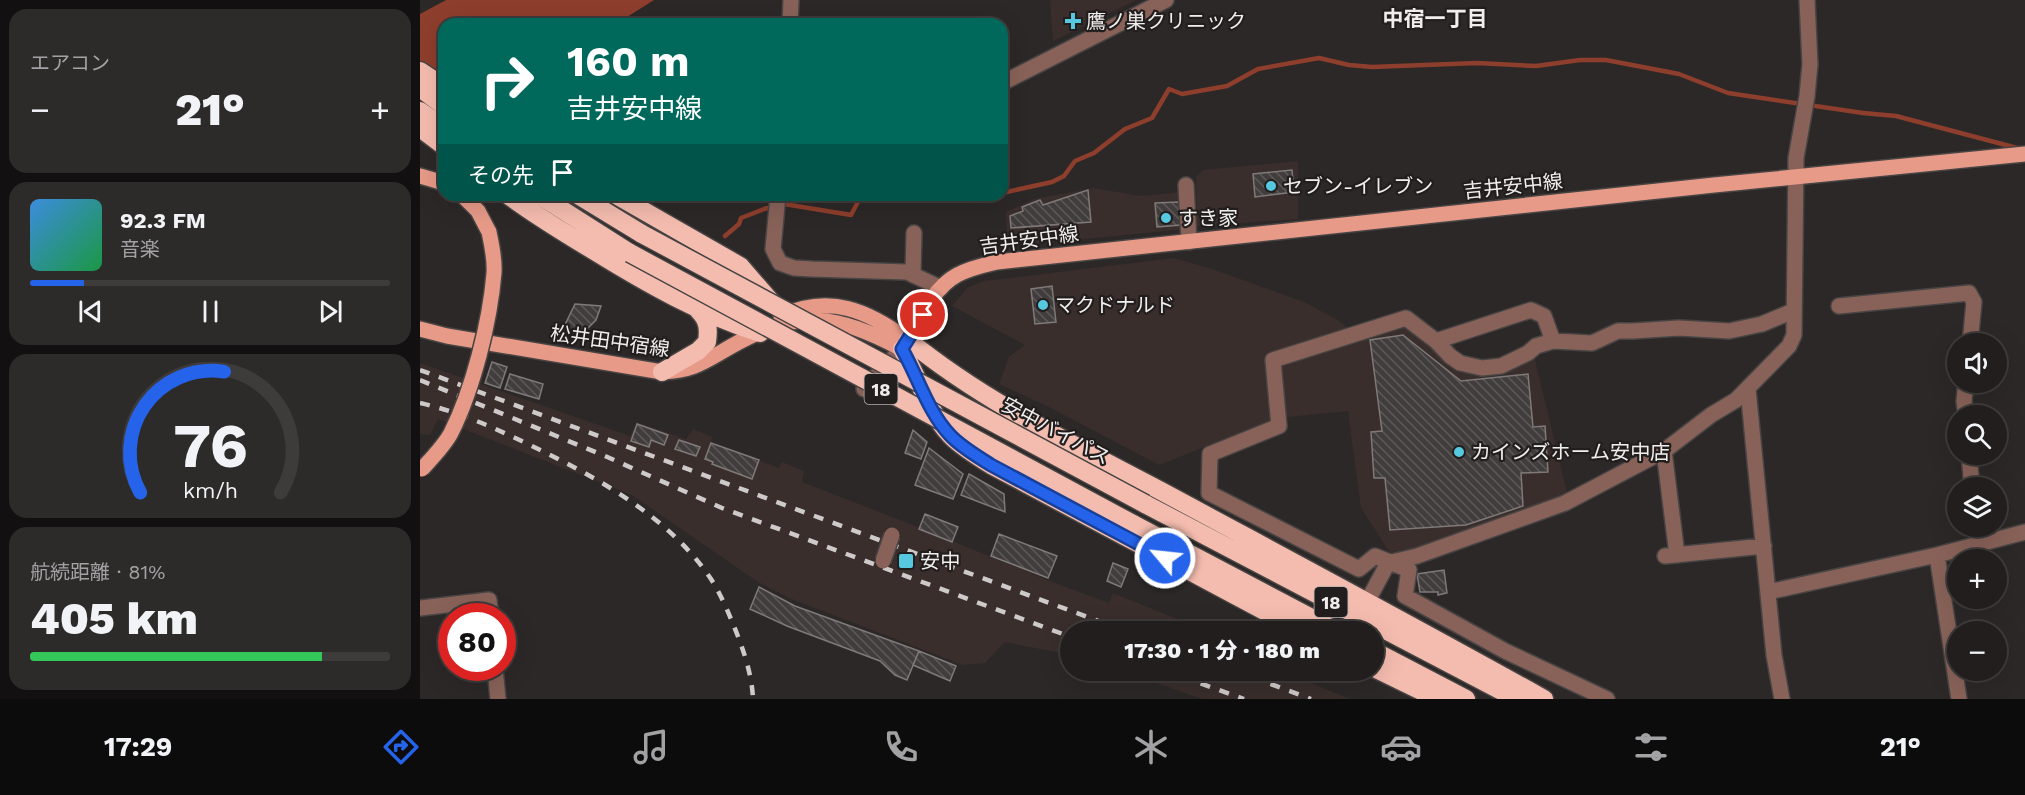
<!DOCTYPE html>
<html lang="ja">
<meta charset="utf-8">
<style>
body{margin:0;font-family:"Work Sans","Noto Sans JP",sans-serif;background:#2d2b2a;color:#f1f3f6;height:100vh;display:flex;flex-direction:column;font-size:22px;white-space:nowrap}
*{box-sizing:border-box;margin:0}
p{font-size:20px;color:#a2a2a4}
.icon{flex:none;width:33px;height:33px;fill:none;stroke:currentColor;stroke-width:2;stroke-linecap:round;stroke-linejoin:round}
.map{position:relative;flex:1;overflow:hidden}
.details{display:flex;flex-direction:column;gap:9px;padding:9px;background:#121010;width:420px}
.details>*{flex:none}
.guide{position:absolute;left:18px;top:18px;width:570px;height:183px;border-radius:18px;box-shadow:0 6px 24px #0002,0 0 0 2px #3e3c3b;background:#00695c;color:#fff;overflow:hidden}
.buttons{position:absolute;left:1527px;top:333px;display:grid;gap:12px}
.buttons a{display:grid;place-items:center;width:60px;height:60px;border-radius:50%;background:#211e1d;box-shadow:0 6px 24px #0002,0 0 0 2px #3e3c3b;font-size:30px}
.speed{position:absolute;left:18px;top:603px;display:flex;gap:12px;font-size:30px;font-weight:700;text-align:center}
.speed>*{display:grid;place-content:center;width:78px;height:78px;border-radius:50%;background:#211e1d;box-shadow:0 6px 24px #0002,0 0 0 2px #3e3c3b;line-height:1}
.speed .limit{border:9px solid #d22;background:#fff;color:#111}
.pin{position:absolute;display:grid;place-items:center;width:51px;height:51px;color:#fff;margin:-26px;border:3px solid #fff;border-radius:50%;box-shadow:0 2px 6px #0007}
.me{position:absolute;width:66px;margin:-33px;rotate:298deg;stroke-linejoin:round;filter:drop-shadow(0 0 4px #0008)}
.turn{display:flex;align-items:center;gap:21px;height:126px;padding:0 30px;font-size:27px}
.turn .icon{width:78px;height:78px;stroke-width:2.5}
.turn b{display:block;font-size:42px;line-height:51px}
.then{display:flex;align-items:center;height:57px;padding:0 30px;background:#0003;gap:12px;font-size:22px}
.big{font-size:45px;font-weight:800;line-height:1.1}
.details .tile{flex:1;display:flex;flex-direction:column;justify-content:center;gap:9px;min-width:0;padding:0 21px;border-radius:18px;background:#2d2b2a}
.details .dial{align-items:center;gap:0}
.dial svg{height:156px;overflow:visible;fill:none;stroke:#3e3c3b;stroke-width:7;stroke-linecap:round;text-anchor:middle}
.dial text{fill:#f1f3f6;stroke:none}
.song{display:flex;align-items:center;gap:18px}
.cover{width:72px;height:72px;border-radius:9px;background:linear-gradient(135deg,hsl(210 70% 55%),hsl(140 70% 35%))}
.played{height:6px;border-radius:3px;background:linear-gradient(90deg,#2563eb 15%,#3e3c3b 15%)}
.keys{display:flex;justify-content:space-around;direction:ltr}
.heat{display:flex;justify-content:space-between;align-items:center;font-size:33px;direction:ltr}
.charge{height:9px;border-radius:4px;background:linear-gradient(90deg,#34c759 81%,#3e3c3b 0)}
.trip{position:absolute;left:640px;top:621px;width:324px;height:60px;border-radius:30px;background:#211e1d;box-shadow:0 6px 24px #0002,0 0 0 2px #3e3c3b;font-weight:800;line-height:60px;text-align:center}
.tab-bar{display:flex;height:96px;justify-content:space-around;align-items:center;background:#0d0c0c;color:#a2a2a4}
.tab-bar .icon{width:42px;height:42px}
.tab-bar .selected{color:#2563eb}
.tab-bar b{font-size:27px;color:#f1f3f6}
main{display:flex;flex:1;min-height:0}
.map>svg:first-child{display:block}
.built{fill:#392e2b}
.water{fill:#8e3e2c}
.lines{fill:none;stroke-linecap:round;stroke-linejoin:round}
.stream{stroke:#8e3e2c;stroke-width:4.5}
.building{fill:url(#building-back-hatch);stroke:#7f7a79;stroke-width:1.5}
.minor-casing{stroke:#474443;stroke-width:18}
.major-casing{stroke:#474443;stroke-width:18}
.highway-casing{stroke:#474443;stroke-width:21}
.minor{stroke:#886259;stroke-width:15}
.major{stroke:#e79a88;stroke-width:15}
.highway{stroke:#f4bcaf;stroke-width:18}
.rail{stroke:#cecaca;stroke-width:4.5;stroke-dasharray:10 10;stroke-linecap:butt}
.minor-bridge-casing{stroke:#474443;stroke-width:18;stroke-linecap:butt}
.major-bridge-casing{stroke:#474443;stroke-width:18;stroke-linecap:butt}
.highway-bridge-casing{stroke:#474443;stroke-width:21;stroke-linecap:butt}
.minor-bridge{stroke:#886259;stroke-width:15}
.major-bridge{stroke:#e79a88;stroke-width:15}
.highway-bridge{stroke:#f4bcaf;stroke-width:18}
.route-casing{stroke:#184099;stroke-width:15}
.route{stroke:#2563eb;stroke-width:10}
.poi-dot{fill:#56c9e1;stroke:#221e1d;stroke-width:2}
.labels{text-anchor:middle;dominant-baseline:central;stroke-width:4.5;stroke-linejoin:round;paint-order:stroke}
.shield{fill:#221e1d;stroke:#b2afaf;stroke-width:1.5}
.shield-label{font-size:18px;font-weight:bold;fill:#f0eded}
.poi-label{font-size:20px;fill:#f0eded;stroke:#221e1d;text-anchor:start}
.street-label{font-size:20px;fill:#f0eded;stroke:#221e1d}
.neighbourhood-label{font-size:21px;font-weight:bold;fill:#f0eded;stroke:#221e1d}
</style>
<main>
<section class="details">
<div class="tile"><p>エアコン</p>
<div class="heat"><a>−</a><b class="big">21°</b><a>+</a></div>
</div>
<div class="tile">
<div class="song"><i class="cover"></i><div><b>92.3 FM</b><p>音楽</p></div></div>
<div class="played"></div>
<div class="keys"><svg class="icon" aria-label="previous" viewBox="0 0 24 24"><path d="M18 5L8 12l10 7zM5 5v14"/></svg><svg class="icon" aria-label="pause" viewBox="0 0 24 24"><path d="M8 5v14M16 5v14"/></svg><svg class="icon" aria-label="next" viewBox="0 0 24 24"><path d="M6 5l10 7-10 7zM19 5v14"/></svg></div>
</div>
<div class="tile dial"><svg viewBox="0 0 100 80">
<path d="M14 69A42 42 0 1 1 86 69"/>
<path d="M14 69A42 42 0 0 1 57 7" stroke="#2563eb"/>
<text x="50" y="56" font-size="32" font-weight="700">76</text>
<text x="50" y="72" font-size="11">km/h</text>
</svg></div>
<div class="tile"><p>航続距離 · 81%</p><b class="big">405 km</b><div class="charge"></div></div>
</section>
<div class="map">
<svg width="1605" height="699" viewBox="0 0 1605 699">
<defs>
<pattern id="building-back-hatch" width="6" height="6" patternUnits="userSpaceOnUse" patternTransform="scale(1.5)"><rect width="6" height="6" fill="#413d3c"/><path d="M-1 5l2 2M0 0l6 6M5-1l2 2" fill="none" stroke="#5d5958"/></pattern>
</defs>
<rect width="100%" height="100%" fill="#2c2827"/>
<!-- built -->
<path class="built" d="M630,0H716L633,41Z
M878,161V219L777,226L776,177L783,170Z
M673,188L721,196L761,192L765,229L587,247L586,212L614,199Z
M754,258L795,270L884,302L916,319L928,328L937,342L977,326H984L1036,368L1114,356L1147,493L991,551L970,553L941,508L928,411L858,418L739,465L629,407L579,384L589,357L605,345L532,306L547,288L564,281Z
M0,363L210,436L217,422L266,439L273,429L292,437L291,443L359,468L362,462L384,471L382,482L498,527L630,581L689,603L693,593L787,631L651,632V655L585,642L565,663L543,665L369,598L338,582L212,495L18,419L10,435L0,434Z
M702,671H860L931,699H782Z"/>
<!-- water -->
<path class="water" d="M26,0H234L196,24H24V100L0,108V14Z"/>
<g class="lines">
<!-- stream -->
<path class="stream" d="M582,193L632,182L644,176L655,161L674,153L705,129L732,118L749,89L762,94L807,86L838,69L899,58L929,65L952,67L1057,63L1116,66L1160,60H1186L1259,74L1308,93L1443,113L1476,116L1601,149
M534,195L548,201L575,195
M305,236L319,224L321,218L344,209L364,204L431,215L440,198L465,200L484,195"/>
</g>
<!-- building -->
<path class="building" d="M872,170L874,192L835,197L833,174Z
M668,190L671,222L591,228L590,216L603,211L602,207L620,200L623,205Z
M759,202L761,225L737,227L735,203Z
M632,286L636,322L615,324L611,289Z
M155,304L181,306L176,320L165,331L161,338L141,333Z
M983,335L1041,381L1108,374L1113,427L1125,426L1128,472L1101,473L1103,506L1046,525L970,530L965,478H954L951,432L962,431L950,340Z
M72,362L87,367L80,388L65,383Z
M90,374L123,384L119,399L85,389Z
M217,424L248,435L244,445L231,440L229,447L211,441Z
M493,430L507,442L501,459L485,453Z
M259,440L280,447L276,456L255,449Z
M291,443L339,460L332,479L292,464L293,462L285,459Z
M509,448L543,474L533,499L495,485Z
M549,474L584,494L585,512L541,495Z
M505,514L538,527L532,542L499,529Z
M579,534L637,556L628,578L571,556Z
M693,563L708,569L701,587L687,581Z
M1024,570L1027,593L1018,595V592H1000L997,574Z
M339,587L375,606L499,651L487,680L475,675L460,661L367,626L330,609Z
M499,651L536,666L530,681L493,665Z"/>
<g class="lines">
<!-- minor casing -->
<g class="minor-casing">
<path id="minor" d="M370,24L371,0
M582,83L746,0
M766,185L769,242
M358,195L353,249L360,263L374,268L392,269L487,272L521,288
M493,275L494,233
M1419,306L1549,293L1554,302L1550,344
M1016,341L1111,310L1124,316L1133,341
M444,389L482,349
M1328,389L1354,655L1362,699
M1546,416L1544,401L1546,382
M1244,451L1257,555
M1549,454L1552,488
M1556,526L1558,545
M1517,555L1539,699
M1245,556L1344,546
M1348,592L1517,555L1605,532
M947,602L968,563L997,556L1145,503L1244,451L1291,415L1316,400L1369,346L1374,335L1376,158L1387,96L1390,64L1387,0
M0,608L69,600L71,616
M75,668L78,699
M1187,699L1085,651L985,596L989,570L955,556L939,569L789,493L790,454L859,426L853,360L986,318L1016,341L1030,356L1040,363L1062,368L1081,366L1108,353L1116,346L1133,341L1172,343L1198,331H1213L1259,328L1309,331L1342,324L1373,311"/>
</g>
<!-- major casing -->
<g class="major-casing">
<path id="major" d="M0,176L24,183
M42,195L58,211L69,232
M361,316C410,294 447,310 488,340
M0,329L27,336L242,372C273,371 284,362 310,347C379,308 415,314 482,349C497,325 511,289 537,275C550,268 564,265 577,262L1294,185L1605,154"/>
</g>
<!-- highway casing -->
<g class="highway-casing">
<path id="highway" d="M0,71L24,87
M0,88L24,106
M0,111L24,128
M0,128L24,146
M88,195C116,216 146,234 176,252C228,284 281,314 340,333
M119,195L210,253
M158,195L222,234
M196,195L320,266L353,304
M488,340C564,402 654,445 741,491C869,560 997,628 1124,699
M482,349C498,377 508,411 530,435C541,447 557,456 571,465L884,632
M242,372L278,351L287,342C289,328 288,320 278,310
M725,504L1097,699
M713,524L918,632
M954,651L1046,699
M954,668L1018,699"/>
</g>
<!-- minor -->
<use href="#minor" class="minor"/>
<!-- major -->
<use href="#major" class="major"/>
<!-- highway -->
<use href="#highway" class="highway"/>
<!-- rail -->
<path class="rail" d="M0,370L708,632
M0,380L185,456L302,508L651,637
M0,403C40,412 77,429 114,447C180,479 250,518 291,579C300,593 307,609 313,624C323,648 332,674 333,699
M743,670L824,699
M813,670L891,699"/>
<!-- minor-bridge casing -->
<g class="minor-bridge-casing">
<path id="minor-bridge" d="M463,561L472,535"/>
</g>
<!-- major-bridge casing -->
<g class="major-bridge-casing">
<path id="major-bridge" d="M2,469C12,458 24,446 31,433C53,389 70,322 74,273C75,259 72,246 69,232"/>
</g>
<!-- highway-bridge casing -->
<g class="highway-bridge-casing">
<path id="highway-bridge" d="M222,234L725,504
M210,253L713,524"/>
</g>
<!-- minor-bridge -->
<use href="#minor-bridge" class="minor-bridge"/>
<!-- major-bridge -->
<use href="#major-bridge" class="major-bridge"/>
<!-- highway-bridge -->
<use href="#highway-bridge" class="highway-bridge"/>
</g>
<g class="lines">
<!-- route casing -->
<g class="route-casing">
<path id="route" d="M503,315L482,349C498,377 508,412 530,435C541,447 557,456 571,465L745,558"/>
</g>
<!-- route -->
<use href="#route" class="route"/>
</g>
<!-- markers -->
<g class="poi-dot">
<path d="M650 12h6v6h6v6h-6v6h-6v-6h-6v-6h6z"/>
<circle cx="851" cy="186" r="6"/>
<circle cx="746" cy="218" r="6"/>
<circle cx="623" cy="305" r="6"/>
<circle cx="1039" cy="452" r="6"/>
<rect x="478" y="553" width="16" height="16" rx="3"/>
</g>
<g class="labels">
<!-- shield labels -->
<g class="shield">
<rect x="444.5" y="374" width="33" height="30" rx="4.5"/>
<rect x="894.5" y="587" width="33" height="30" rx="4.5"/>
</g>
<g class="shield-label">
<text x="461" y="389">18</text>
<text x="911" y="602">18</text>
</g>
<!-- poi labels -->
<g class="poi-label">
<text x="666" y="21">鷹ノ巣クリニック</text>
<text x="863" y="186">セブン-イレブン</text>
<text x="758" y="218">すき家</text>
<text x="635" y="305">マクドナルド</text>
<text x="1051" y="452">カインズホーム安中店</text>
<text x="500" y="561">安中</text>
</g>
<!-- street labels -->
<g class="street-label">
<text transform="translate(1093 186) rotate(-6)">吉井安中線</text>
<text transform="translate(609 240) rotate(-8)">吉井安中線</text>
<text transform="translate(190 341) rotate(8)">松井田中宿線</text>
<text transform="translate(636 431) rotate(28)">安中バイパス</text>
</g>
<!-- neighbourhood labels -->
<g class="neighbourhood-label">
<text x="1015" y="18">中宿一丁目</text>
</g>
</g>
</svg>
<div class="buttons">
<a><svg class="icon" aria-label="sound" viewBox="0 0 24 24"><path d="M4 9h4l5-4v14l-5-4H4zM17 9q2 3 0 6"/></svg></a>
<a><svg class="icon" aria-label="search" viewBox="0 0 24 24"><circle cx="10" cy="10" r="6"/><path d="M15 15l6 6"/></svg></a>
<a><svg class="icon" aria-label="layers" viewBox="0 0 24 24"><path d="M12 4l9 5-9 5-9-5zM3 14l9 5 9-5"/></svg></a>
<a>+</a>
<a>−</a>
</div>
<div class="speed"><div class="limit">80</div></div>
<div class="pin" style="left:503px;top:315px;background:#d93025"><svg class="icon" aria-label="arrive" viewBox="0 0 24 24"><path d="M6 21V4h12l-3 4 3 4H6"/></svg></div>
<svg class="me" style="left:745px;top:558px" viewBox="-20 -20 40 40"><circle r="17" fill="#2563eb" stroke="#fff" stroke-width="3"/><path d="M0-11L8 9 0 5-8 9z" fill="#fff"/></svg>
<div class="trip">17:30 · 1 分 · 180 m</div>
<div class="guide">
<div class="turn"><svg class="icon" aria-label="right" viewBox="0 0 24 24"><path d="M7 20v-9h11M14 6l5 5-5 5"/></svg><div><b>160 m</b>吉井安中線</div></div>
<div class="then">その先<svg class="icon" aria-label="arrive" viewBox="0 0 24 24"><path d="M6 21V4h12l-3 4 3 4H6"/></svg></div>
</div>
</div>
</main>
<nav class="tab-bar">
<b>17:29</b>
<svg class="icon selected" aria-label="directions" viewBox="0 0 24 24"><path d="M12 3l9 9-9 9-9-9zM9 14v-3h6M13 9l2 2-2 2"/></svg>
<svg class="icon" aria-label="music" viewBox="0 0 24 24"><path d="M9 18V5l10-2v13"/><circle cx="6" cy="18" r="3"/><circle cx="16" cy="16" r="3"/></svg>
<svg class="icon" aria-label="phone" viewBox="0 0 24 24"><path d="M5 4h4l2 5-3 2q2 4 5 5l2-3 5 2v4C11 20 4 13 5 4z"/></svg>
<svg class="icon" aria-label="climate" viewBox="0 0 24 24"><path d="M12 3v18M4 7l16 10M4 17L20 7"/></svg>
<svg class="icon" aria-label="car" viewBox="0 0 24 24"><path d="M5 17H2v-5l4-1 3-4h7l3 4 3 1v5h-3M9 17h6M6 11h13"/><circle cx="7" cy="17" r="2"/><circle cx="17" cy="17" r="2"/></svg>
<svg class="icon" aria-label="filters" viewBox="0 0 24 24"><path d="M4 7h16M4 17h16"/><circle cx="9" cy="7" r="2"/><circle cx="15" cy="17" r="2"/></svg>
<b>21°</b>
</nav>
